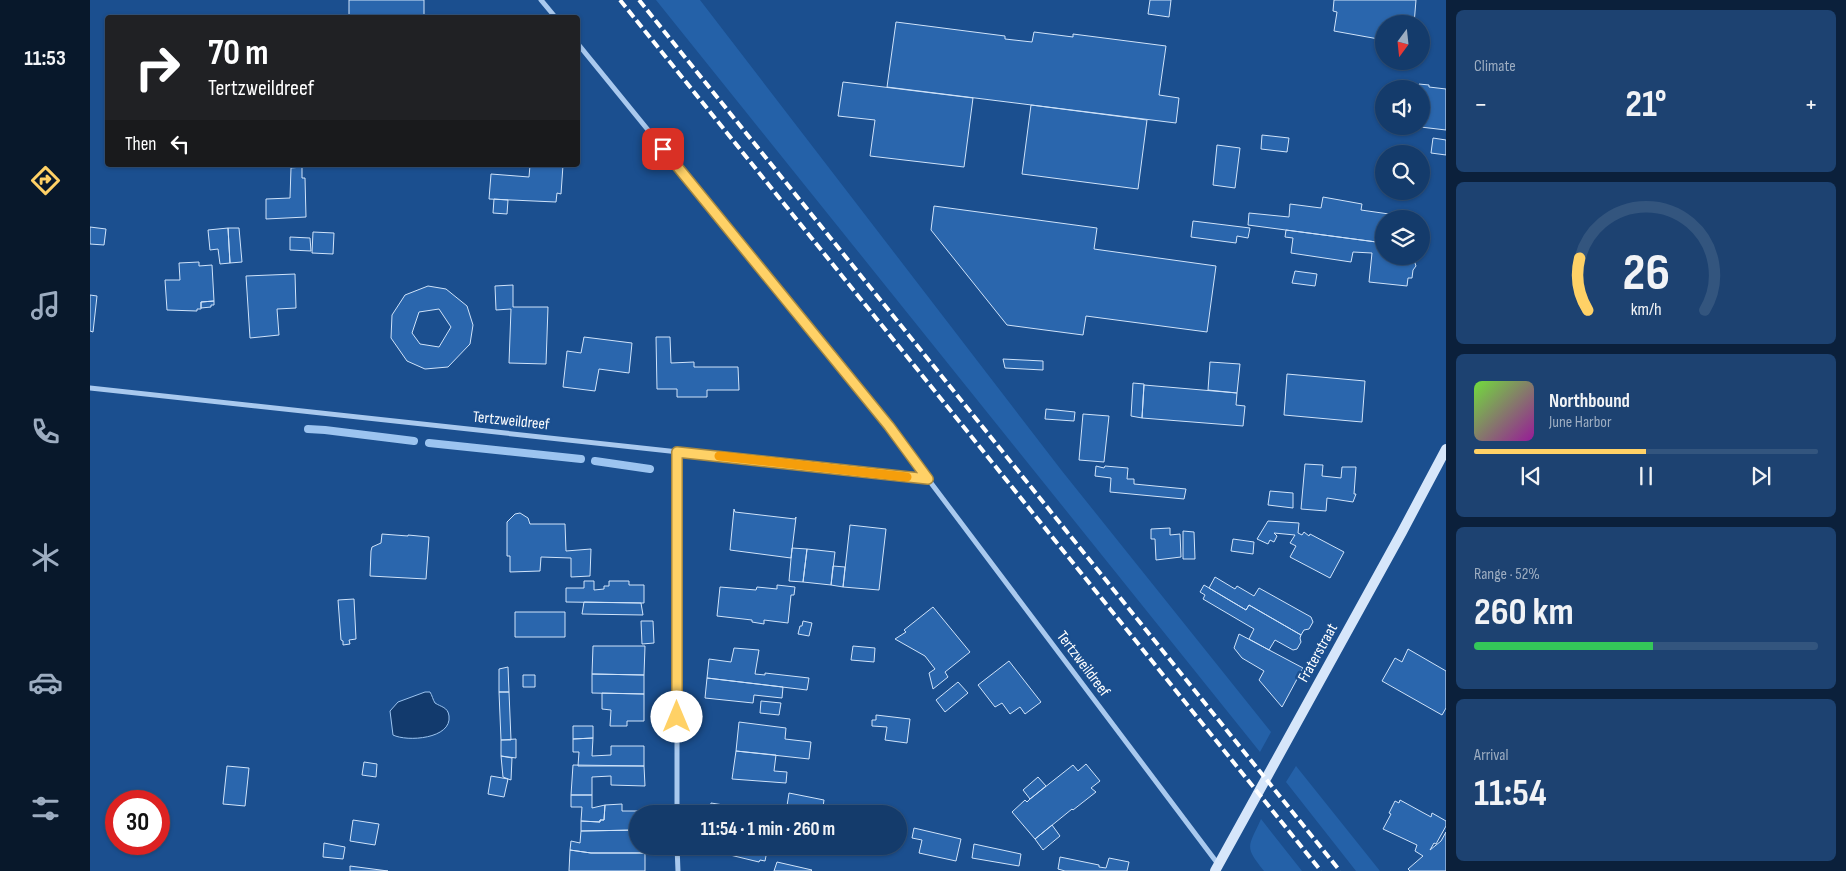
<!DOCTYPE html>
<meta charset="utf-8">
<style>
body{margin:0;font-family:"Sofia Sans Condensed",sans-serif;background:#1d4271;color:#f1f3f6;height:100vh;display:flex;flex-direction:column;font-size:19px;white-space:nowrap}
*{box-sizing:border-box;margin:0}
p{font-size:16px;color:#9dadc1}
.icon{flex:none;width:28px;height:28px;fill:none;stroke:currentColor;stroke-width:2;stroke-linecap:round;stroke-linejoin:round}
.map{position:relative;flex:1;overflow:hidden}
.panel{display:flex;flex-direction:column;gap:10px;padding:10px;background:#0b203b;width:400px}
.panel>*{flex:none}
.top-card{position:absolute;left:15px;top:15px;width:475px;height:152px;border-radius:5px;box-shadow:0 1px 4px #0004,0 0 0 1px #33557e;background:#202124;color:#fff;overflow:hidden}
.needle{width:32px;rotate:195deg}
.fabs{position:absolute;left:1285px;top:15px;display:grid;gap:10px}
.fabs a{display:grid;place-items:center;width:55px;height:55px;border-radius:50%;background:#143b6b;box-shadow:0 1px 4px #0004,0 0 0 1px #33557e;font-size:25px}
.speed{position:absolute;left:15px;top:790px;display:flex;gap:10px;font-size:25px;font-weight:700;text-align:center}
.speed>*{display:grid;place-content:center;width:65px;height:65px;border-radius:50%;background:#143b6b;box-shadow:0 1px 4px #0004,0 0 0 1px #33557e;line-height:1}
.speed .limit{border:8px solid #d22;background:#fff;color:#111}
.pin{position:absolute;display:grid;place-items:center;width:42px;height:42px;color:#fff;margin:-21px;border-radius:10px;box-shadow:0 2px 8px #0006}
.me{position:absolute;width:55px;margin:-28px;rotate:0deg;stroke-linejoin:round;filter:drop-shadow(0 0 4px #0008)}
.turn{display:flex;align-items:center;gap:18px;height:105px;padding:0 20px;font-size:22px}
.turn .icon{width:65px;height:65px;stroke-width:2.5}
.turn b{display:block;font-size:35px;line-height:42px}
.then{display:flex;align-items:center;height:48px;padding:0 20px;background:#0003;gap:10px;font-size:19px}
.big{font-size:38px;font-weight:700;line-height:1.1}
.panel .card{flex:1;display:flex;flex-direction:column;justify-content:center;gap:8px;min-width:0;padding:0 18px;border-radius:8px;background:#1d4271}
.panel .dial{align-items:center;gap:0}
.dial svg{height:130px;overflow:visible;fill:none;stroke:#33557e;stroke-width:7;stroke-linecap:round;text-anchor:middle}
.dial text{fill:#f1f3f6;stroke:none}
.song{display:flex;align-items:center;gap:15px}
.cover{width:60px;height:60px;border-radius:8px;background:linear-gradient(135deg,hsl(100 70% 55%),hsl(300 70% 35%))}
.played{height:5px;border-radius:2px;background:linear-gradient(90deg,#ffd166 50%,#33557e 50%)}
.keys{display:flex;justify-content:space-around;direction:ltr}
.heat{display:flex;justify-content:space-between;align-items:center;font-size:28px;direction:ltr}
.charge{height:8px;border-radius:4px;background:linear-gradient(90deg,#34c759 52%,#33557e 0)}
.trip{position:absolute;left:539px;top:805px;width:278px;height:50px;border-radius:25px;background:#143b6b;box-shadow:0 1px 4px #0004,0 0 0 1px #33557e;font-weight:700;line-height:50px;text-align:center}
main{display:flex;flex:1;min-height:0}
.dock{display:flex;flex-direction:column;width:90px;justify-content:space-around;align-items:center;background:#08182b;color:#9dadc1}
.dock .icon{width:35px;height:35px}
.dock .on{color:#ffd166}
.dock b{font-size:22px;color:#f1f3f6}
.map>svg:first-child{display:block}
.green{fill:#2461a8}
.water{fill:#123a6d;stroke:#9cc4f0}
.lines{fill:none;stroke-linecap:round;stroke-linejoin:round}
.stream{stroke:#9cc4f0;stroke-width:8}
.building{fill:#2a66ad;stroke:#cfe3fa;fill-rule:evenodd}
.street{stroke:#a9c9ee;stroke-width:5}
.secondary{stroke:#d6e6fa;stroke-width:10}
.rail{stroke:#fff;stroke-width:4;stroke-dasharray:9 4;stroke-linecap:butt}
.route-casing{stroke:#a68842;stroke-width:12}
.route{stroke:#ffd166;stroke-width:9}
.slow{stroke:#f59e0b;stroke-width:9}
.labels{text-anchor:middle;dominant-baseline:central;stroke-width:5;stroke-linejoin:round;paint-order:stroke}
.street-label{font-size:16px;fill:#fff;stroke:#1b4f8f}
</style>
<main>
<nav class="dock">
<b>11:53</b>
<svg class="icon on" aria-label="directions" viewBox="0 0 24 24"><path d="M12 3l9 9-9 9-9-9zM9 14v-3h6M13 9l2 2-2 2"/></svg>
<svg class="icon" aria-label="music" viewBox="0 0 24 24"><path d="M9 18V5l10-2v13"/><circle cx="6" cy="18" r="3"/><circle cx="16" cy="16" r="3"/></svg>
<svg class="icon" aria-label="phone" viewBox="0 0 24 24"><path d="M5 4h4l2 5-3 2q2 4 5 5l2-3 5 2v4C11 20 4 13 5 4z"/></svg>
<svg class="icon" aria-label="climate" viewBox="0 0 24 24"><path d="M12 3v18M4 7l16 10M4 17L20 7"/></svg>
<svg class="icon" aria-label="car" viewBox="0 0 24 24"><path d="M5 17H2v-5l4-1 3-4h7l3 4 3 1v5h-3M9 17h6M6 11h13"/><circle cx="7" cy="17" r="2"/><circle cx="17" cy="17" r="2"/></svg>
<svg class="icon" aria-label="filters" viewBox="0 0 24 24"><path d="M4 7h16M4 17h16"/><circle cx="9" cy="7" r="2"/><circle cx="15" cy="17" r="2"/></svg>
</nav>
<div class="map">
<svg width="1356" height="871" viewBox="0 0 1356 871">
<rect width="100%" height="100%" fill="#1b4f8f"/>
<!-- green -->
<path class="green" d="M566,0H610L972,471L1181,732L1170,752Z
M1206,766L1290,871H1266L1196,782Z
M1171,819L1212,871H1174C1154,846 1158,848 1171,819Z"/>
<!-- water -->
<path class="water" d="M335,692H340C342,695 343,700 345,703C351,707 358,707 359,716C362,739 317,742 303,735L300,711L308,702Z"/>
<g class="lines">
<!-- stream -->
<path class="stream" d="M218,429L235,430L324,441
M339,443L491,459
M505,461L560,469"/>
</g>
<!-- building -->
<path class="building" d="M259,0H334V18H259Z
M1060,0H1081L1079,17L1058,14Z
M1244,0H1326L1324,24H1294V40L1244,31L1247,12L1243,11Z
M806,22L915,36V39L942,42L944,32L983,37V34L1076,46L1069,95L1089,98L1086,123L797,87Z
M753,82L883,98L874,167L780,156L785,120L748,116Z
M1329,84L1339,85V87L1356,89V130L1322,126H1331V89H1328Z
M941,105L1057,120L1048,189L932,174Z
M1172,135L1199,138L1197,152L1171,149Z
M1343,138L1356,140V155L1341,153Z
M1127,145L1150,148L1145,188L1123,185Z
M440,165H473L471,194L467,193L466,202L399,199L401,174L439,177Z
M212,167V178H215L216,217L176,219V199L200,198L201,168Z
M1233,197L1272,204L1271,210L1306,215L1307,212L1325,216V219H1294V243L1158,225L1159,213L1199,217L1200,204L1231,208Z
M404,199L418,200L417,214L403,213Z
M844,206L1007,228L1004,249L1126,266L1117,332L996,316L993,335L917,325L841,230Z
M1103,221L1160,228L1158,238L1147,236L1146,243L1101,237Z
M0,227L16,229L14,245L0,244Z
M138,228L140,263L130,264L128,249L120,250L118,230Z
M138,228H149L152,262L140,263Z
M1196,230L1294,243V256H1324V260L1326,266L1323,270L1322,278H1318L1317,286L1279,282L1282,253L1263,252L1261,262L1201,253L1203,238L1195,237Z
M223,232L244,233L243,254L222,253Z
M200,237L220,238L221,251L200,250Z
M109,262V266L122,265L124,301L111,302V309H107V311L77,310L75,280H90L89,263Z
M1205,271L1227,274L1225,286L1202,283Z
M205,274L206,308L187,309L189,335L160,338L156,276Z
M423,285V307H458L456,364L419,363L421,309L406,310L405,286Z
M338,286L356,289L377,306L383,325L380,344L358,367L335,369L317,361L301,338L302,315L315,295ZM349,309L361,327L349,347L330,344L322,333L329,312Z
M0,295L7,296L3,332L0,331Z
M124,301V305H121V307L111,308V302Z
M494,337L542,343L539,373L509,369L505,391L473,387L477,351L491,353Z
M566,337H580L581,363L604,362V367H648L649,390H617V397H587V389H567Z
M913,359L953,361V370L915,368Z
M1120,362L1150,364L1147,393L1118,390Z
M1197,374L1275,381L1272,422L1194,415Z
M1043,383L1054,384L1052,418L1041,416Z
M1054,385L1147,393L1146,405L1155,406L1153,426L1052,418Z
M956,409L985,412L984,421L955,419Z
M993,414L1019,416L1014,462L989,460Z
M1215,464L1233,465L1232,476L1251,478L1252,467H1266L1264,494H1266L1263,502L1237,498L1236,511L1211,509Z
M1006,466L1014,468L1015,466L1038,468L1037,479H1044V484L1096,489L1094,499L1020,492L1021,478L1005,476Z
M1180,491L1203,493V508L1178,505Z
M644,509L645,512L705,519L706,517L701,558L640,550Z
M430,513L438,518L440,524H475L476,551L501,549L500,576L481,577V558L451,557L450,571L420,572V556H417V522L425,514Z
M1178,521L1209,523L1208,533L1212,535L1214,532L1219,536L1220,534L1254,552L1240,578L1200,557L1206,546L1200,543L1205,535L1184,533L1187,536L1184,542L1180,540L1178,544L1167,539Z
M760,525L796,529L789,590L753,587Z
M1080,528V535L1090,534L1091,557L1066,560L1065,539H1061V529Z
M1093,531L1104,532L1105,559H1093Z
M292,534L318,536V535L339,537L336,579L280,576L281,551L282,547L291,543Z
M1143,539L1164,542L1163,554L1141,551Z
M702,548L717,549L713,582L699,581Z
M717,549L745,552L741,585L713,582Z
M743,566L755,567L753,587L741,585Z
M1125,577L1145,589L1147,586L1164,596L1169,588L1221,617L1223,622L1219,629L1214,630L1211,635L1159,605L1156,610L1119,588Z
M494,581H504V590L514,589V586H519V581H539V585H554V603L476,602V588H494Z
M687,585L705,587L704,595H701L698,623L674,620V624L662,622V620L627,616L630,587L666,590L667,587L687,589Z
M1114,585L1156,610L1159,605L1211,635L1210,638L1211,642L1207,649L1203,650L1185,640L1179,650L1159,639L1164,629L1113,599L1115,595L1110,592Z
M264,599L266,639L259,640L260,644L253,645V641L251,640L248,600Z
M494,602L551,603L553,615L492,614Z
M843,607L880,652L855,672L858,677L843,689L839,673L845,669L835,656L805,639L816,632L814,630Z
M425,612H475V637H425Z
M551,621H563L564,643L552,644Z
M713,621L722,623L719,636L708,634L710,626H712Z
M1149,634L1213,668L1192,707L1169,680L1174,671L1152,658L1144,648Z
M503,646H555L554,675L502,674Z
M763,646L785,648L784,662L761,660Z
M644,648L669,650L665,674L675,675V673L719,678L717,690L617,678L619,659L641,662Z
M1318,649L1356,671V708L1352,715L1292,681L1305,658L1312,662Z
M919,661L951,702L935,714L930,707L920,714L912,703L905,707L888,685Z
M418,667L419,692H409V669Z
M502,674L554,675V694L502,693Z
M433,675H445V687H433Z
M617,678L693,687L692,698L664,695L663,703L615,698Z
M868,682L878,693L855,712L846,700Z
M409,692H419L421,740H411Z
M512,693L554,694V721H537V726H520L521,710L512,709Z
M671,701L691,703L689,715L670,713Z
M786,715L820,719L817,743L795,740L797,727L782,726V720H786Z
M649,722L696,728L695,739L721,742L719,759L646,751Z
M483,726H503V738L483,739Z
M503,738L502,756L521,755V746H554V766H488L489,752H483V739Z
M426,739V758L411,756V740Z
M646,751L686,755L684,771L697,772L696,783L642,779Z
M411,756L422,758L421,780L413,777Z
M274,762L287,764L286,777L272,775Z
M996,764L1010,781L1001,788L1006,792L983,810L982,809L945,839L922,812L935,800L937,802L940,799L983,765L988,771Z
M483,765L554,766L555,786L521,785V776L502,777V795H481Z
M137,766L159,768L155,806L133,804Z
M401,776L418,779L414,797L398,794Z
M948,777L956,786L940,799L933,790Z
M699,793L734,800L732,813L697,806Z
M481,795H502V808L515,805L514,820H510V822L491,821L492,807H481Z
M1310,800L1341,817L1342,813L1356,821V826L1346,844L1344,843L1340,850L1351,841L1356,832V871H1320L1318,869L1333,856L1325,851L1327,845L1293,829L1301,814L1299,813L1305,801L1309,803Z
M621,803L684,813L619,814Z
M532,804V811H555V814H548V830L491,831V821L510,822V820H514L515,805Z
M696,806L723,811L722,814H694Z
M263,820L289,824L285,845L260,841Z
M962,825L970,836L953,850L945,839Z
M824,828L871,839L866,861L829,853L832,840L822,838Z
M548,830V846H555V853H501L480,850L481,841L490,843L491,831Z
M234,843L255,847L253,859L233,857Z
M884,844L931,854L929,866L882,858Z
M612,846H678L675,861L670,860L669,862L611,848Z
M480,850L501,853H555V871H479Z
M970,857L1009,865V867L1016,868L1019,858L1039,862L1037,871H975L968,869Z
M687,862L722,870L721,871H684Z
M260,866L298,871H260Z"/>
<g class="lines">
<!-- street -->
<path class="street" d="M451,0L466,18
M488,44L799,426L838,479
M0,388L838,479L1128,864
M587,452V814
M587,846L588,871"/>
<!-- secondary -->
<path class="secondary" d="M1125,871L1312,532L1356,449"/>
<!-- rail -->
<path class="rail" d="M530,0L1231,871
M549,0L1250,871"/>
</g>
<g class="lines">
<!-- route casing -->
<g class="route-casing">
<path id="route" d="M573,149L799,426L838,479L587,452V717"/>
</g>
<!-- route -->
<use href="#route" class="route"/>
<!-- slow -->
<path class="slow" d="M629,456L817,477"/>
</g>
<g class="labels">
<!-- street labels -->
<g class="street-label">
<text transform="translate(421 421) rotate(6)">Tertzweildreef</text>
<text transform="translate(1228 653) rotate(-61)">Fraterstraat</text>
<text transform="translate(993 664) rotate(53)">Tertzweildreef</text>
</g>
</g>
</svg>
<div class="fabs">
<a><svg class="needle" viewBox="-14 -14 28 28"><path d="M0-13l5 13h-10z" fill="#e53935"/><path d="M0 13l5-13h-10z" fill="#9dadc1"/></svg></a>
<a><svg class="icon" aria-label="sound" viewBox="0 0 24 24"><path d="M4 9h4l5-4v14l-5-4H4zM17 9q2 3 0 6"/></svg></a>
<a><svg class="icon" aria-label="search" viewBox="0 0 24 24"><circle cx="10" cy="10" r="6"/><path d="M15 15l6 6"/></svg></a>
<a><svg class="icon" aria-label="layers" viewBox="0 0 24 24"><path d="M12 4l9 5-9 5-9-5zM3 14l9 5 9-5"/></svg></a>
</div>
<div class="speed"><div class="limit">30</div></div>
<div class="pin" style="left:573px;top:149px;background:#d93025"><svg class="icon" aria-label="arrive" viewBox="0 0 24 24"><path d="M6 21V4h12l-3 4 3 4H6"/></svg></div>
<svg class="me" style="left:587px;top:717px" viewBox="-20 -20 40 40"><circle r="19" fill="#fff"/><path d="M0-13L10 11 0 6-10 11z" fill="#ffd166"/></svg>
<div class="trip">11:54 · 1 min · 260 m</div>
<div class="top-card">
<div class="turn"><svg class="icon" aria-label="right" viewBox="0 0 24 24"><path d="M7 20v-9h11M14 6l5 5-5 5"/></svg><div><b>70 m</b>Tertzweildreef</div></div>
<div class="then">Then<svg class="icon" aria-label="left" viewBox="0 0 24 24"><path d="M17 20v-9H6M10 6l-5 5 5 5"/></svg></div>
</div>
</div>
<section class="panel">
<div class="card"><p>Climate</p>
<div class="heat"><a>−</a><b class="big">21°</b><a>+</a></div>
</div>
<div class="card dial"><svg viewBox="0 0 100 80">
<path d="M14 69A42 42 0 1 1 86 69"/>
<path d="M14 69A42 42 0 0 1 9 37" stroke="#ffd166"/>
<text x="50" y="56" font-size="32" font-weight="700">26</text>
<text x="50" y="72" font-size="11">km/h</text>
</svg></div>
<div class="card">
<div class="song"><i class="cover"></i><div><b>Northbound</b><p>June Harbor</p></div></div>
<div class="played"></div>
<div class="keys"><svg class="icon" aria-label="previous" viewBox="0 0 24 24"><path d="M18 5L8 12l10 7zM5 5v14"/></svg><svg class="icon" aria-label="pause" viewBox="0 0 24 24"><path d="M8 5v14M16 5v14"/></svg><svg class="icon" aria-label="next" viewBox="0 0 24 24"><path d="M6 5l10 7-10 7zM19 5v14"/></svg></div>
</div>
<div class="card"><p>Range · 52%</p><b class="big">260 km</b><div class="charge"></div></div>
<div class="card"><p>Arrival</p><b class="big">11:54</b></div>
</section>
</main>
